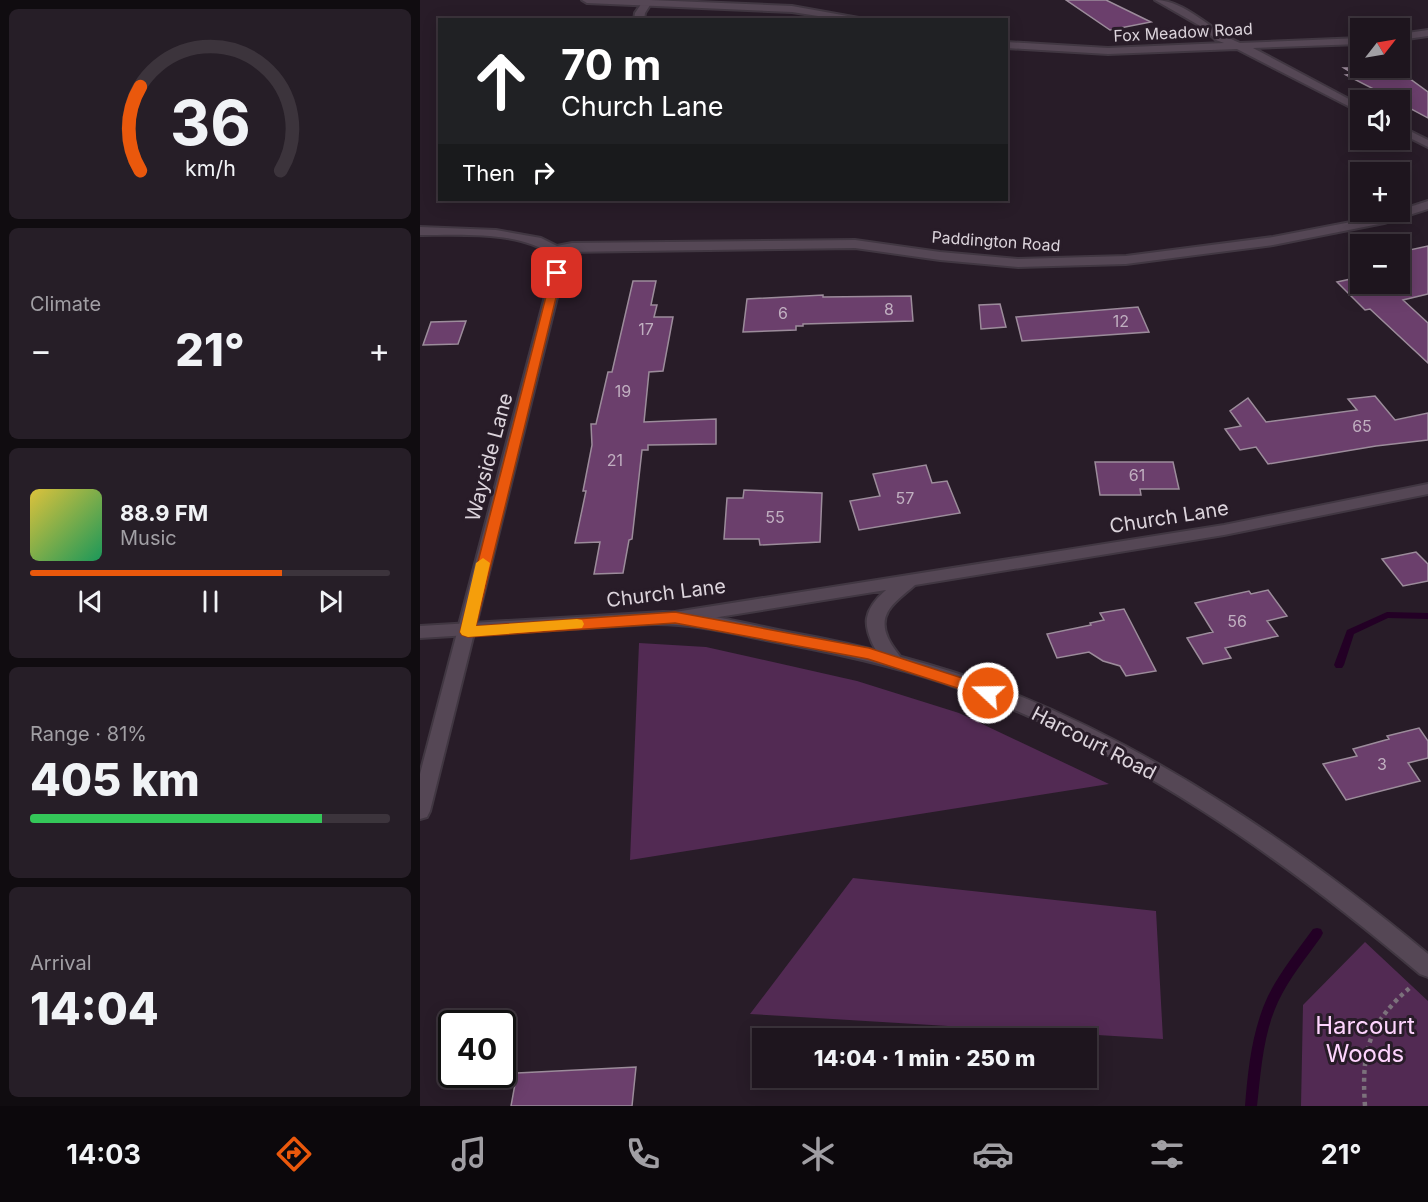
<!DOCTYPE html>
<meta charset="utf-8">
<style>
body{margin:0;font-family:Inter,sans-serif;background:#261e27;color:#f1f3f6;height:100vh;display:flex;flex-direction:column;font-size:22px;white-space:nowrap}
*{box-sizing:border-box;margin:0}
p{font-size:20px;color:#a19fa4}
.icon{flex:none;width:33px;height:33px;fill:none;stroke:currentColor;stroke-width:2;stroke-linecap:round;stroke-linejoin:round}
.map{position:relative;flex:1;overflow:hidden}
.details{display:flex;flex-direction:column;gap:9px;padding:9px;background:#100c10;width:420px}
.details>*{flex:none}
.top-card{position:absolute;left:18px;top:18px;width:570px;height:183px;border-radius:0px;box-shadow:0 3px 15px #0003,0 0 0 2px #3c343c;background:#202124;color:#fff;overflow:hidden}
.needle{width:39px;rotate:59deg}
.buttons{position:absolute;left:930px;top:18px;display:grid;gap:12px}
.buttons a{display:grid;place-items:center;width:60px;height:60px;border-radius:0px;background:#1e151e;box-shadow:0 3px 15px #0003,0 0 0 2px #3c343c;font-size:30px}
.speed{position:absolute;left:18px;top:1010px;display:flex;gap:12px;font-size:30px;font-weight:700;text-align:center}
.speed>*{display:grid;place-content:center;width:78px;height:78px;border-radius:50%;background:#1e151e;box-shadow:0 3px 15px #0003,0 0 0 2px #3c343c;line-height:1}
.speed .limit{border:3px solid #111;border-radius:9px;background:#fff;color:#111}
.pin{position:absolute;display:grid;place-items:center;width:51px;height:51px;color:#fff;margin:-26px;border-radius:12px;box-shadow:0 3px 9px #0006}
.me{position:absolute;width:66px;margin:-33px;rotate:291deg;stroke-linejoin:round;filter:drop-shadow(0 0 4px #0008)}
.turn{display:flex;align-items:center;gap:21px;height:126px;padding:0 24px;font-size:27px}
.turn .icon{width:78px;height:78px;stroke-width:2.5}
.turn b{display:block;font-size:42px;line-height:51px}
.then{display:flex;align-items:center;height:57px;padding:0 24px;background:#0003;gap:12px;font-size:22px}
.big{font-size:45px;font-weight:800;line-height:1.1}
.details .tile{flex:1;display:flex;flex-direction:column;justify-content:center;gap:9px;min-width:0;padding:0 21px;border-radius:9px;background:#261e27}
.details .dial{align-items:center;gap:0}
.dial svg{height:156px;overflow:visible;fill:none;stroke:#3c343c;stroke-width:7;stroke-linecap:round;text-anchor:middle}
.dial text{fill:#f1f3f6;stroke:none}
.song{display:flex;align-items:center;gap:18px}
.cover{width:72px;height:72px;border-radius:9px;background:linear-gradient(135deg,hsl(50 70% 55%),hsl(150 70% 35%))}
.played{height:6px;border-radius:3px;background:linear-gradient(90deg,#ea580c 70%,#3c343c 70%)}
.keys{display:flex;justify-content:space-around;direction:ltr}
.heat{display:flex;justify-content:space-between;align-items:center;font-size:33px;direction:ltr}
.charge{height:9px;border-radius:4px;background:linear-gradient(90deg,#34c759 81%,#3c343c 0)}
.trip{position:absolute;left:332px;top:1028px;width:345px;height:60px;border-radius:0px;background:#1e151e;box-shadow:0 3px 15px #0003,0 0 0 2px #3c343c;font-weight:800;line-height:60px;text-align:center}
.menu{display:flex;height:96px;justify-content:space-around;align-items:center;background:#0c080c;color:#a19fa4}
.menu .icon{width:42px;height:42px}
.menu .on{color:#ea580c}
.menu b{font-size:27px;color:#f1f3f6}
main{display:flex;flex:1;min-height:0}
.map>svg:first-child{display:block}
.green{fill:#522a53}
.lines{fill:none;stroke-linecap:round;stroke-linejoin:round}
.stream{fill:#230025;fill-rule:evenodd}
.building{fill:#6b3f6c;stroke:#9c8c9b;stroke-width:1.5}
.service-casing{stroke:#413742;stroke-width:4}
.minor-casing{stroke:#413742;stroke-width:4}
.tertiary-casing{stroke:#413742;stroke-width:4}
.path{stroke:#7c727c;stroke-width:4.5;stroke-dasharray:4 4;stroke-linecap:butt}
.service{fill:#554755;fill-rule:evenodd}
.minor{fill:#554755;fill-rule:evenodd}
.tertiary{fill:#554755;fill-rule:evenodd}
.route{fill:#ea580c;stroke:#983908;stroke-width:1.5}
.slow{fill:#f59e0b}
.labels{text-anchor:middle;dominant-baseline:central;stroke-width:6;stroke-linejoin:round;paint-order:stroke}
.far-street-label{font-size:16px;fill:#dcd4dc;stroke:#281c28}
.number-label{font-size:16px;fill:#c0afc0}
.street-label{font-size:20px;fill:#dcd4dc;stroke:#281c28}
.near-park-label{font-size:24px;fill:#fed4fe;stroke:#281c28}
</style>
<main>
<section class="details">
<div class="tile dial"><svg viewBox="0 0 100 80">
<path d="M14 69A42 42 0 1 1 86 69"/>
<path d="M14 69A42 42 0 0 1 14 26" stroke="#ea580c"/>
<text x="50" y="56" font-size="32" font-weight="700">36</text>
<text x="50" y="72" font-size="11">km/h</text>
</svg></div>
<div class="tile"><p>Climate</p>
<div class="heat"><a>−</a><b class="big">21°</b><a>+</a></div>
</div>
<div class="tile">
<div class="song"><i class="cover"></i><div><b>88.9 FM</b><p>Music</p></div></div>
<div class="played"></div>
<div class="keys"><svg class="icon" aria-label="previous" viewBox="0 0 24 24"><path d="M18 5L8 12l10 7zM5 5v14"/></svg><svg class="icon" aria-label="pause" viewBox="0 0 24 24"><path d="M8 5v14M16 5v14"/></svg><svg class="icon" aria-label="next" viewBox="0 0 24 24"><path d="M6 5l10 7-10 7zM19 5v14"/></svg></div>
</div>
<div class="tile"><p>Range · 81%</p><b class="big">405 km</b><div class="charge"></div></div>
<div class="tile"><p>Arrival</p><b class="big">14:04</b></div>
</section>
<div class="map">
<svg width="1008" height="1106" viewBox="0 0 1008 1106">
<rect width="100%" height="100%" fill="#281c28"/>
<!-- green -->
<path class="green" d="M219,643L286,647L437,681L539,713L689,784L210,860Z
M433,878L736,911L743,1039L330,1014Z
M945,942L1008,1001V1106H881L883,1005Z"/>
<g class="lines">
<!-- stream -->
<path class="stream" d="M967,612L1008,613V619L968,618L934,634L924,665L922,668H916L914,665L927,630Z
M897,928L901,929L903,933L901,937C886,958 869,978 858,1002C843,1034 841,1071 837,1106H825C828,1069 832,1030 848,996C860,972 877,951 893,929Z"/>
</g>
<!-- building -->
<path class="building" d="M646,0H686L731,22L690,30Z
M924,68H975L1008,92V118L980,103V100H975L926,75L934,74Z
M1008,246V294L983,300L1008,323V363L950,309L945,310L917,282L940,277V284H980V252Z
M213,281H236L231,305H237L234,317H253L243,371L229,372L224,422L296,419V444L228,445V450H222L212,539L209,540L203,573L174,574L180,542L155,543L166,491H163L172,445L171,424H176L188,372H192Z
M403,295V297L491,296L493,321L383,324V326H376V330L323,332L327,299Z
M580,304L586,327L561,329L559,305Z
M718,307L729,332L602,341L596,317Z
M46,321L38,344L3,345L11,322Z
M955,396L975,420L1008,413V440L956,446L848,464L836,447L820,450L805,429L821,426L810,411L828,398L846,422L937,410L928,399Z
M675,462H753L759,489H720L721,495H680Z
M506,465L512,483L527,481L540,513L439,530L430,501L460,496L453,474Z
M324,490L402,493L400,542L340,545L339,539H304L307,498H323Z
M996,552L1008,564V581L983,586L962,559Z
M848,590L867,616L847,621L858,636L805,648L811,658L783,664L767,638L793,632L775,603L829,591L831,594Z
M704,609L736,671L706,676L700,666L683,661L669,652L637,658L627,634L671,625L670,623L684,620L680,613Z
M999,728L1008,741V758L988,763L1000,781L926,800L903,764L937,756L933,749L969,739L967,736Z
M216,1067L212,1106H91L97,1073Z"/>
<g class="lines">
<!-- service casing -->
<g class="service-casing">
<path id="service" d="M224,0L232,2L225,13L224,20H214L215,13Z"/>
</g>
<!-- minor casing -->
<g class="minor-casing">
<path id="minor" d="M162,0H230L372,6L450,20H424L372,12L167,3Z
M735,0C766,0 792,32 820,43L940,38V44L833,48L940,105V112L817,49L688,54L586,48V42L688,48L804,43L796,40L782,27Z
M1008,30V36L980,40V34Z
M980,126L1008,140V147L980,133Z
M1008,201V209L964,223L853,245L706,264L598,267L520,260L435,248L143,252L147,257L10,811L7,817L0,819V774L135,258C106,230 38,235 0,235V227L76,230L121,238L137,246L152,243L435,240L520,252L598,259L706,256L853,237L962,216Z
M1008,484V494L804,535L495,585C478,600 456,612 468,638C472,647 479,654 484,662L481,667C463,672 444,634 447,618C449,606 458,597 466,590L255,624L249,622L246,618L249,614L255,612L804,525Z"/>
</g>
<!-- tertiary casing -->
<g class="tertiary-casing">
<path id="tertiary" d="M243,612C286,612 326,624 368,632C441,645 513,663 582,689C738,750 880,848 1008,954V977L1000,974C863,858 711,750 541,689C484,668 425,655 366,644C321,636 278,623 232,624L0,638V626Z"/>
</g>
<!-- path -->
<path class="path" d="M945,1106C941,1051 949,1022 992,986"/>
<!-- service -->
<use href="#service" class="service"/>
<!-- minor -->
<use href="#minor" class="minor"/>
<!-- tertiary -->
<use href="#tertiary" class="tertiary"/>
</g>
<!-- route -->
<path class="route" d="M137,270L142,273L56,626L255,612L449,648L573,688L575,693L573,697L568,698L448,659L255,623L48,637L42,635L40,632L132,273Z"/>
<!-- slow -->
<path class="slow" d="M63,558L70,563L56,626L157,619L162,620L164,624L162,628L48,637L42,635L40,632L56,563Z"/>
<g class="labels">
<!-- far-street labels -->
<g class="far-street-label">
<text transform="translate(763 32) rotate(-3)">Fox Meadow Road</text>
<text transform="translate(576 241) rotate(4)">Paddington Road</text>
</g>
<!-- number labels -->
<g class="number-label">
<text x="469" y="309">8</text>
<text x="363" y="313">6</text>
<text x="701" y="321">12</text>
<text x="226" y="329">17</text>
<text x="203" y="391">19</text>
<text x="942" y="426">65</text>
<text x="195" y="460">21</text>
<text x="717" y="475">61</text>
<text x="485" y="498">57</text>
<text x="355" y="517">55</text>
<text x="817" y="621">56</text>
<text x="962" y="764">3</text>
</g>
<!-- street labels -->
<g class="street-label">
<text transform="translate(69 457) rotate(-75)">Wayside Lane</text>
<text transform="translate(749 517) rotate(-9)">Church Lane</text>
<text transform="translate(246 593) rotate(-7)">Church Lane</text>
<text transform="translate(674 743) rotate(27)">Harcourt Road</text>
</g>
<!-- near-park labels -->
<g class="near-park-label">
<text x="945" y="1025">Harcourt<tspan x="945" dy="28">Woods</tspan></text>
</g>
</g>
</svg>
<div class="buttons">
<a><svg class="needle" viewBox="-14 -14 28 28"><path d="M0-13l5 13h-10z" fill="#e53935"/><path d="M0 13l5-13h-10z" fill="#a19fa4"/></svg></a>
<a><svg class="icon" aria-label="sound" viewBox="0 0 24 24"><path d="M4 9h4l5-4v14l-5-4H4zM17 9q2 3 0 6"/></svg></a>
<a>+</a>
<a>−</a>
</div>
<div class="speed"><div class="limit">40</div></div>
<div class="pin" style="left:137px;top:273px;background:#d93025"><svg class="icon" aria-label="arrive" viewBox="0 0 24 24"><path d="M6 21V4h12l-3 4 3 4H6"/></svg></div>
<svg class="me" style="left:568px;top:693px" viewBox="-20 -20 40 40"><circle r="17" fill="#ea580c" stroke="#fff" stroke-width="3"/><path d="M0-11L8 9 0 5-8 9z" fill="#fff"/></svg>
<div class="trip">14:04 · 1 min · 250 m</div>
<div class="top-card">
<div class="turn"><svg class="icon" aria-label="ahead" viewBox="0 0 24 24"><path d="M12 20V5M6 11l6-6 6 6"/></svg><div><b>70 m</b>Church Lane</div></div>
<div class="then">Then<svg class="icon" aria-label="right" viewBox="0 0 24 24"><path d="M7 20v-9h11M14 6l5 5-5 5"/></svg></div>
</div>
</div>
</main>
<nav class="menu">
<b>14:03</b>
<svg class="icon on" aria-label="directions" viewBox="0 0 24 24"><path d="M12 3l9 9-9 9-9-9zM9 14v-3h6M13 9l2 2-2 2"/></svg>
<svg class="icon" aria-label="music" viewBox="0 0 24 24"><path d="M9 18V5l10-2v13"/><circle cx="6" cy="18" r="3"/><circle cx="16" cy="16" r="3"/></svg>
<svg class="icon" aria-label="phone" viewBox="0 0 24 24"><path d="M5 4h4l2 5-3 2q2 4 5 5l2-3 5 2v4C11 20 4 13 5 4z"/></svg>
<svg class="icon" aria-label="climate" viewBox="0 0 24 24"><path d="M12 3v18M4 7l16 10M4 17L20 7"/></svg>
<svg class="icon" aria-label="car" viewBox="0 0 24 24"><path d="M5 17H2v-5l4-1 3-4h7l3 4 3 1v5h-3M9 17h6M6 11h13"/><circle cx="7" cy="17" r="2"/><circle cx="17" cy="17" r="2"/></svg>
<svg class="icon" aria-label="filters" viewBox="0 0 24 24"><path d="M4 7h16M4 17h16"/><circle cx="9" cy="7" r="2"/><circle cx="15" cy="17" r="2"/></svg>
<b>21°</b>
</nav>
